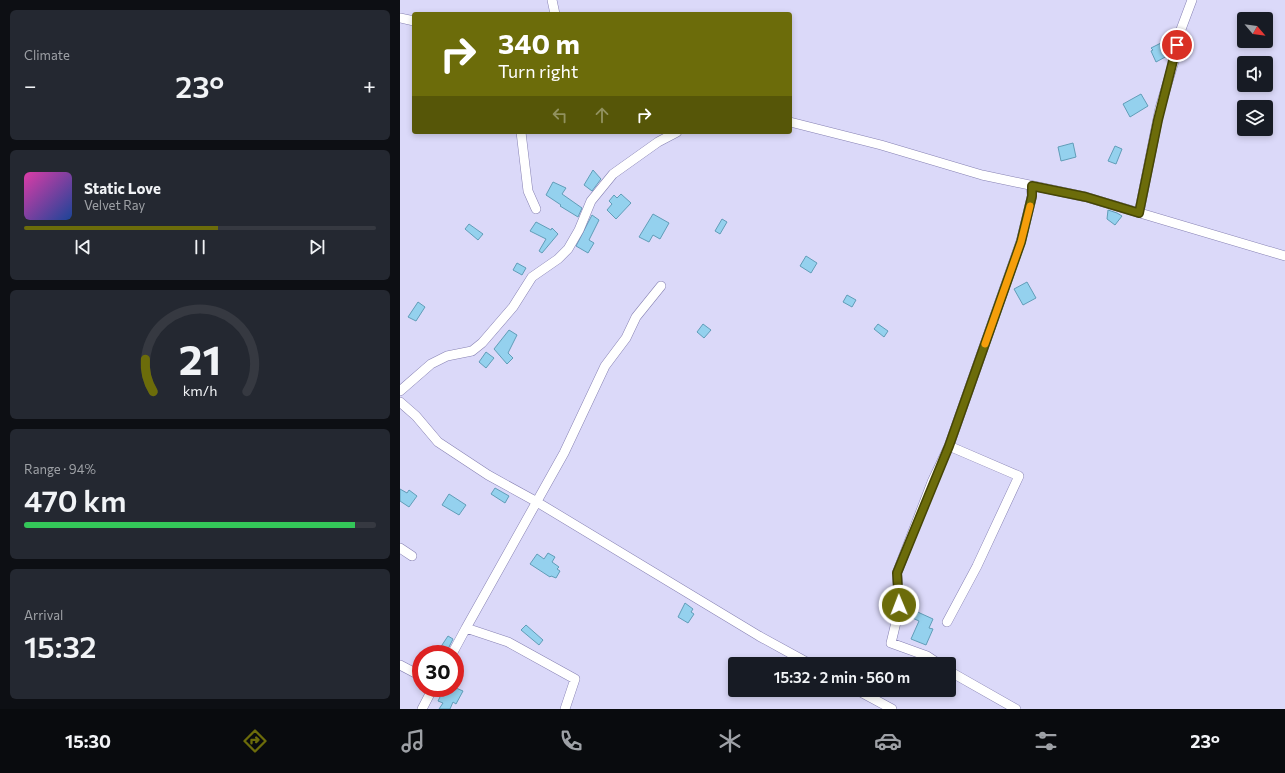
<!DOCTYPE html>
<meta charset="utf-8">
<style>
body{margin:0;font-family:Commissioner,sans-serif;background:#242831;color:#f1f3f6;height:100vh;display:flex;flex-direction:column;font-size:15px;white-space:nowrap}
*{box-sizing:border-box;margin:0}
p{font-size:13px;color:#9ea1a6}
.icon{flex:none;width:22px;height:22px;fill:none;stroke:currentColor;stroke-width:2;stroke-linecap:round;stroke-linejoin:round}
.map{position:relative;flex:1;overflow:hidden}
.panel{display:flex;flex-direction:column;gap:10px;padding:10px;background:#0d0f14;width:400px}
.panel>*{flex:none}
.hud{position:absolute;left:12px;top:12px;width:380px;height:122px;border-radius:4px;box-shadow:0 2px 6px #0003;background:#6c6c0a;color:#fff;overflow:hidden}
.needle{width:26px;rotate:119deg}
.buttons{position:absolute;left:837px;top:12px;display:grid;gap:8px}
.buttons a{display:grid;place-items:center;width:36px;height:36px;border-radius:4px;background:#171b24;box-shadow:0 2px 6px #0003;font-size:20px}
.speed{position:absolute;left:12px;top:645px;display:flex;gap:8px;font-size:20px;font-weight:700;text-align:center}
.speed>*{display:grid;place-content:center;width:52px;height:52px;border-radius:50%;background:#171b24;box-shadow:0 2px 6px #0003;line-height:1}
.speed .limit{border:6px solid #d22;background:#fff;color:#111}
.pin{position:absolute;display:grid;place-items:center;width:34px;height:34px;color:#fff;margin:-17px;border:2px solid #fff;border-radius:50%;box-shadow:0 1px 4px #0007}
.me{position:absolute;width:44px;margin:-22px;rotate:359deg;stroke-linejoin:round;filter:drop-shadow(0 0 3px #0008)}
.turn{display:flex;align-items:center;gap:14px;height:84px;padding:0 20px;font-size:18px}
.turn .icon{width:52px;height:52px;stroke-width:2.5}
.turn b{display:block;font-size:28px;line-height:34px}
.lanes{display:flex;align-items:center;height:38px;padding:0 20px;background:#0003;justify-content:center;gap:20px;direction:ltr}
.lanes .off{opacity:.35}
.big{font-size:30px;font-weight:600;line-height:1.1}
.panel .tile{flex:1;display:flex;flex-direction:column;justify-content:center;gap:6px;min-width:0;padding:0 14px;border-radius:6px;background:#242831}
.panel .dial{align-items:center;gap:0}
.dial svg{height:104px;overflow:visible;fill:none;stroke:#363941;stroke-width:7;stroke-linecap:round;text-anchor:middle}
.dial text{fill:#f1f3f6;stroke:none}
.song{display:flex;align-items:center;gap:12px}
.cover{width:48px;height:48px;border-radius:6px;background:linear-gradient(135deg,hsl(320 70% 55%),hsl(220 70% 35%))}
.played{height:4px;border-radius:2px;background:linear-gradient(90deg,#6c6c0a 55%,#363941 55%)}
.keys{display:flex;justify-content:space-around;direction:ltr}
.heat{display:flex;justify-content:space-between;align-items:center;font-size:22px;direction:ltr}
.charge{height:6px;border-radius:3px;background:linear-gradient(90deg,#34c759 94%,#363941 0)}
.trip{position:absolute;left:328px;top:657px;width:228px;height:40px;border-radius:4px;background:#171b24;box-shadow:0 2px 6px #0003;font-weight:600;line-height:40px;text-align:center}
.menu{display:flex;height:64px;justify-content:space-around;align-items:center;background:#090b0e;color:#9ea1a6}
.menu .icon{width:28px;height:28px}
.menu .current{color:#6c6c0a}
.menu b{font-size:18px;color:#f1f3f6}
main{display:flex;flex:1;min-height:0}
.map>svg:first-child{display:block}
.building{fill:#94d1ee;stroke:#619db8}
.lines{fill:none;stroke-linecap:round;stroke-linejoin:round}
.street-casing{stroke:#8681b3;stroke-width:10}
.street{stroke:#fff;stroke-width:9}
.route-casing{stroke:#464606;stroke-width:10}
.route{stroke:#6c6c0a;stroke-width:7}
.slow{stroke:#f59e0b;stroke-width:7}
</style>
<main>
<section class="panel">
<div class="tile"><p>Climate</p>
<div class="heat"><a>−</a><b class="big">23°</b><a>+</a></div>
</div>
<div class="tile">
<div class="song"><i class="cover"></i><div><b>Static Love</b><p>Velvet Ray</p></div></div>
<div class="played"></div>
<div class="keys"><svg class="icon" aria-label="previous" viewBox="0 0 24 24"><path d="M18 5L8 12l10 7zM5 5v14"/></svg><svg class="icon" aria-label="pause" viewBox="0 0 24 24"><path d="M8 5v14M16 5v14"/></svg><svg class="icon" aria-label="next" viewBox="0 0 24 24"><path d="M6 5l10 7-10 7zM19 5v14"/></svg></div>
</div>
<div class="tile dial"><svg viewBox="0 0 100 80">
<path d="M14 69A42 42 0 1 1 86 69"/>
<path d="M14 69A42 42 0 0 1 8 44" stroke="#6c6c0a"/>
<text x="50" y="56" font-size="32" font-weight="700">21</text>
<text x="50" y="72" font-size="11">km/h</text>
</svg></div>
<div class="tile"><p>Range · 94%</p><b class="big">470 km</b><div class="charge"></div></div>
<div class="tile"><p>Arrival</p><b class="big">15:32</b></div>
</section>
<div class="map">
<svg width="885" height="709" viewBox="0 0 885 709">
<rect width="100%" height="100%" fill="#dbd9f9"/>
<!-- building -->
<path class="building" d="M765,41L770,51L769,55L756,62L751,51L753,50L751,48Z
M741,94L748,106L730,117L723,104Z
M673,143L676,157L661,161L658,147Z
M715,146L722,149L716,164L708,161Z
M193,170L201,179L192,191L184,185Z
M153,182L166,188L162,194L182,208L178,217L160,206L161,205L146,195Z
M221,194L231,203L216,219L207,210L212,204L209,201L214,195L217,198Z
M708,210L717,213L722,216L715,225L707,219Z
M253,214L269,223L260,239L253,235L249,242L239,237Z
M192,215L199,220L189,240L194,243L188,253L176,246Z
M322,219L327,222L320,234L315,231Z
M136,222L151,230L152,228L158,234L142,253L139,251L146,239L130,231Z
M69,224L83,234L78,240L65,229Z
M406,256L417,263L411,273L400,266Z
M117,263L126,268L122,275L113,270Z
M627,282L636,298L623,305L614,289Z
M447,295L456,300L452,307L443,302Z
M18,302L25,307L16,321L8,317Z
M303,324L311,330L304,338L297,332Z
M478,324L488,331L484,337L474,329Z
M109,330L117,335L108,353L113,358L107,364L94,349Z
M86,352L94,358L86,368L79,362Z
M95,488L109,496L105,503L91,494Z
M0,489L7,493L9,490L17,496L9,507L0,501Z
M49,494L66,505L59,515L42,505Z
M148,553L155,557L152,562L159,567L157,569L160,571L156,578L151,576L150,577L130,564L137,554L144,559Z
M285,603L293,609L291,612L294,614L288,623L278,617Z
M511,609L533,619L529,628L533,629L526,645L511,639L519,621L508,616Z
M126,625L143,640L139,645L121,630Z
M48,636L53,639L47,651L40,648Z
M45,688H56L63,691L56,704L53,702L50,709H39L43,703L38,701L40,697L38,696L41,690L43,691Z"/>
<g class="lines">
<!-- street casing -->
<g class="street-casing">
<path id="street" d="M152,0L155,14
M0,18L14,21
M390,122L481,145L582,175L686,197L885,256
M121,132L128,191L136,209
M739,213L760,108L775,58L780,32L792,0
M0,391L31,364L47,356L72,351L82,343L113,307L132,277L158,259L168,249L179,230L191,201L213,174L258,142L277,132
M0,402L16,416L38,442L88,475L137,502L359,636L410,664
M0,548L12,556
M547,622L577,566L619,476L549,446
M66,628L164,453L205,366L226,338L236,317L261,286
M52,654L66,628L108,642L175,679L165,709
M539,664L527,656L491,643L498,614L499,597L497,573L532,482L549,446L621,241L632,196L631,186
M0,665L21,676
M549,671L616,709
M457,690L492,709
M22,709L33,688"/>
</g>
<!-- street -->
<use href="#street" class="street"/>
</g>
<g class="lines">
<!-- route casing -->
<g class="route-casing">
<path id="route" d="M499,605L497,573L549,446L621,242L632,196V186L686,197L739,213L758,120L777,45"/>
</g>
<!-- route -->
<use href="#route" class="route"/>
<!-- slow -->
<path class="slow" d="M585,344L621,242L630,206"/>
</g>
</svg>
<div class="buttons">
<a><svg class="needle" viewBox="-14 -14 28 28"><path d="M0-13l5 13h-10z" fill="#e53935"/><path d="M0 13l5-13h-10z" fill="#9ea1a6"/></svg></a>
<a><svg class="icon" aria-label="sound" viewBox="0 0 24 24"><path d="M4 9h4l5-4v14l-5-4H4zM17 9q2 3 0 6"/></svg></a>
<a><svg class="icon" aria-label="layers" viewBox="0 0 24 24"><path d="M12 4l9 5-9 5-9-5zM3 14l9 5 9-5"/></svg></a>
</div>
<div class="speed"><div class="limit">30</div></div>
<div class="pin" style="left:777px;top:45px;background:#d93025"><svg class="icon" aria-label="arrive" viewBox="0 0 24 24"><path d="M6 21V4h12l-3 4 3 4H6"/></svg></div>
<svg class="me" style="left:499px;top:605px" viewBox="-20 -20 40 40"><circle r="17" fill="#6c6c0a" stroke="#fff" stroke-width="3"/><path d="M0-11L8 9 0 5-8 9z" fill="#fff"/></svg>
<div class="trip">15:32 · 2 min · 560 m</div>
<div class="hud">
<div class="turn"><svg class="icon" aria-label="right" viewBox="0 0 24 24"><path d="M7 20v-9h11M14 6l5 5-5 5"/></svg><div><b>340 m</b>Turn right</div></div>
<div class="lanes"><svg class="icon off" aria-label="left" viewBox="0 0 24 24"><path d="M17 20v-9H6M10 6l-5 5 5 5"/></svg><svg class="icon off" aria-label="ahead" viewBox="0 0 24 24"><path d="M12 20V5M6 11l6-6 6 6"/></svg><svg class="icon" aria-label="right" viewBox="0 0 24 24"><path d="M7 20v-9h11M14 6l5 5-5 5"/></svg></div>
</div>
</div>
</main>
<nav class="menu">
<b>15:30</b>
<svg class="icon current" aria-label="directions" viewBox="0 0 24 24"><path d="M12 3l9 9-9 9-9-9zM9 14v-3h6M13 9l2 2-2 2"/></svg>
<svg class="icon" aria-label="music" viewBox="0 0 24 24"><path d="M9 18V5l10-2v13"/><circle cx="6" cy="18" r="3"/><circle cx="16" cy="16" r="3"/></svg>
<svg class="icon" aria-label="phone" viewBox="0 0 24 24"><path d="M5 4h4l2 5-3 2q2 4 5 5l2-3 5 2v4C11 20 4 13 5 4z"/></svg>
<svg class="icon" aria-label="climate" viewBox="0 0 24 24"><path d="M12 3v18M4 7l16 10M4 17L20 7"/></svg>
<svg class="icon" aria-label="car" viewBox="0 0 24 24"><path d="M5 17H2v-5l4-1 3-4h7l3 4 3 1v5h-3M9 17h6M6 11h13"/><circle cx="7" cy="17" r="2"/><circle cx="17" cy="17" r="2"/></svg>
<svg class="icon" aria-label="filters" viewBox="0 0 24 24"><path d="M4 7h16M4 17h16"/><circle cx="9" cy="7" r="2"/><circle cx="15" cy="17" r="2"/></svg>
<b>23°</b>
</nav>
